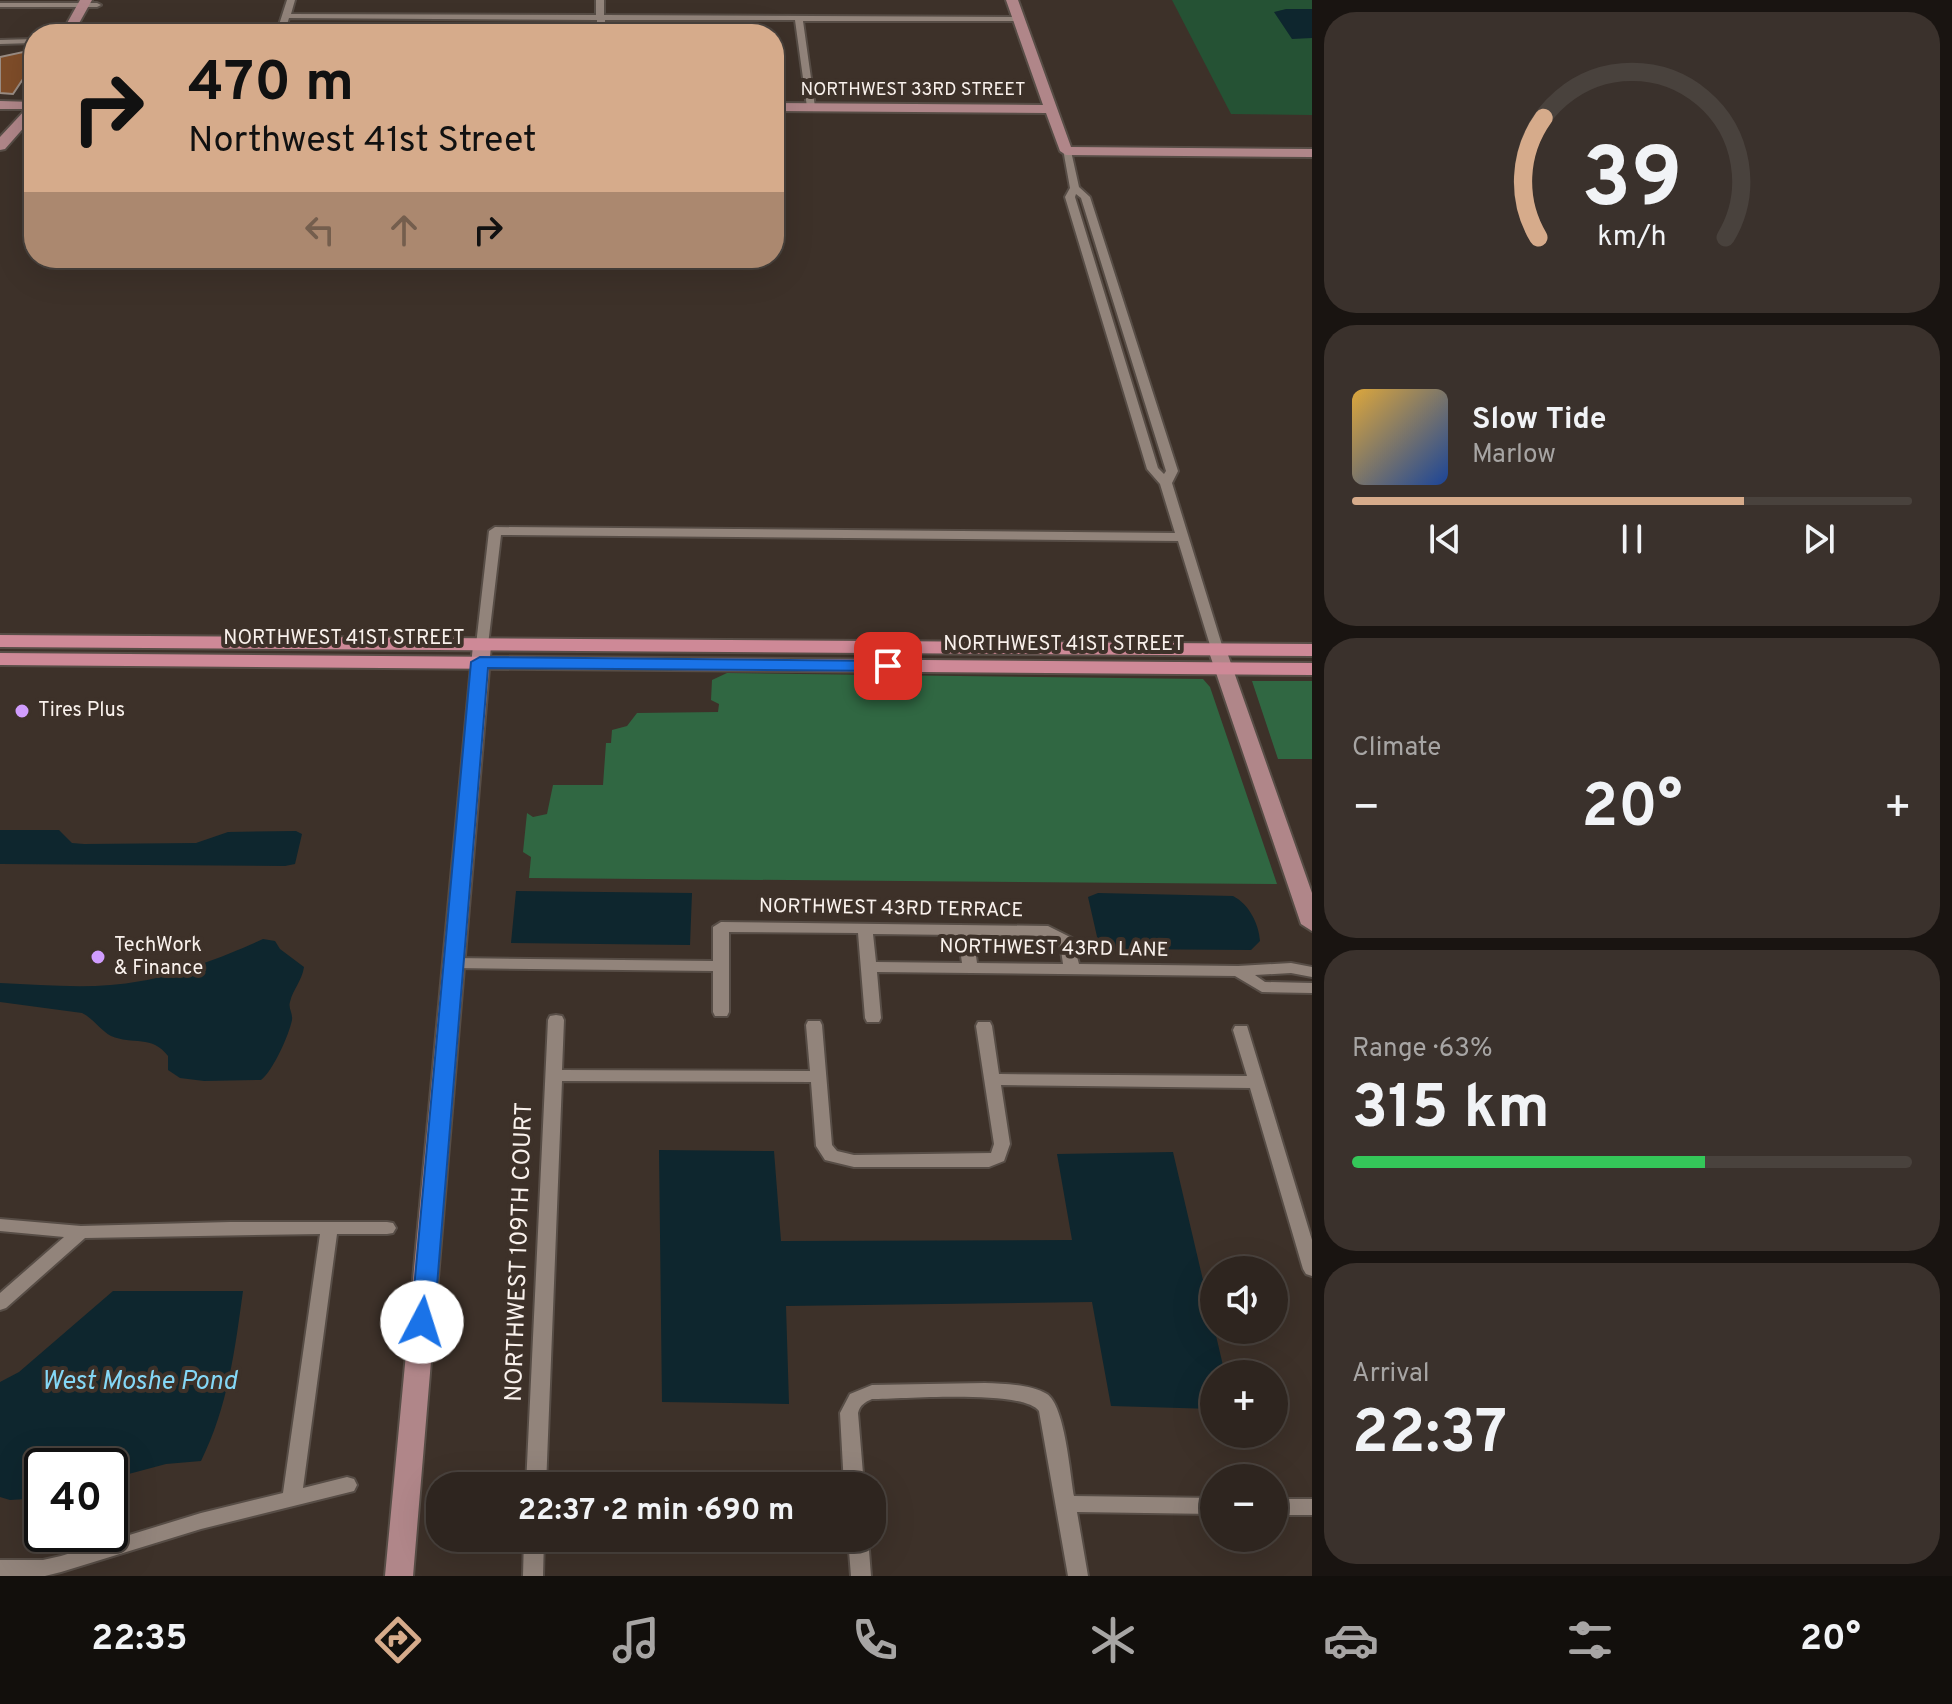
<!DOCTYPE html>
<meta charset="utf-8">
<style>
body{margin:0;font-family:Overpass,sans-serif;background:#3a312c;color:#f1f3f6;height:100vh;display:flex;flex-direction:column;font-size:30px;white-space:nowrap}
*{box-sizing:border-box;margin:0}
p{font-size:26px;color:#a7a5a4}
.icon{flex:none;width:44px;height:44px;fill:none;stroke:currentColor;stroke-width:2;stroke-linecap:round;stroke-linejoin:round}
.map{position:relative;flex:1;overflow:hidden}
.details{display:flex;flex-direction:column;gap:12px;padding:12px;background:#191411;width:640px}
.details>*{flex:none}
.banner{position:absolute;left:24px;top:24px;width:760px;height:244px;border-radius:32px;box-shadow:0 8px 32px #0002,0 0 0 2px #49423d;background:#d6ab8b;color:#111;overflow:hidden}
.controls{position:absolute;left:1200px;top:1256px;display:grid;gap:16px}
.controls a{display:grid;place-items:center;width:88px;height:88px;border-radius:50%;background:#2e251f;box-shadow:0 8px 32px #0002,0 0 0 2px #49423d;font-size:40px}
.speed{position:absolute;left:24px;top:1448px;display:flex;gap:16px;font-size:40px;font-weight:700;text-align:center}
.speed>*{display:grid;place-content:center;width:104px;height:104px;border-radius:50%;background:#2e251f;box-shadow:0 8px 32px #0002,0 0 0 2px #49423d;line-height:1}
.speed .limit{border:4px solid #111;border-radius:12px;background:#fff;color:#111}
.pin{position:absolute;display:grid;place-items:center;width:68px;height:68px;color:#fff;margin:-34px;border-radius:16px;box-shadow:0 4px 12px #0006}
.me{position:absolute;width:88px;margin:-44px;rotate:5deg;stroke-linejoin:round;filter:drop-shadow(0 0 6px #0008)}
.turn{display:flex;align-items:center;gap:28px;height:168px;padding:0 32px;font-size:36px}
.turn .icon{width:104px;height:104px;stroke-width:2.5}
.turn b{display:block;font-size:56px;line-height:68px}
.lanes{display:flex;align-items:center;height:76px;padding:0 32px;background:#0003;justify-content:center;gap:40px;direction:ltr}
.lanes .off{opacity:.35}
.big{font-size:60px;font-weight:700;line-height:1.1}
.details .card{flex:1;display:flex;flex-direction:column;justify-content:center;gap:12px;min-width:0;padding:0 28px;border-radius:32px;background:#3a312c}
.details .dial{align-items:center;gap:0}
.dial svg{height:208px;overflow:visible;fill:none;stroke:#49423d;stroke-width:7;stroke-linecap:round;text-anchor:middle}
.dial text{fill:#f1f3f6;stroke:none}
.song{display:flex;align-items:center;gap:24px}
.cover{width:96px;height:96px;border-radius:12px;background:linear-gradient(135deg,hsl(40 70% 55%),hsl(220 70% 35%))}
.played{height:8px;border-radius:4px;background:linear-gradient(90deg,#d6ab8b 70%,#49423d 70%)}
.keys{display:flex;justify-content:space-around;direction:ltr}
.heat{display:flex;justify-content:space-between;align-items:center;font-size:44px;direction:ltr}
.charge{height:12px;border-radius:6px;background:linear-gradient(90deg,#34c759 63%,#49423d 0)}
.trip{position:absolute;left:426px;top:1472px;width:460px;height:80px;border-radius:32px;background:#2e251f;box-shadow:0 8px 32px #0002,0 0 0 2px #49423d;font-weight:700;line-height:80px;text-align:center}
.tabs{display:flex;height:128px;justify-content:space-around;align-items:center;background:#120f0c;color:#a7a5a4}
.tabs .icon{width:56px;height:56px}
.tabs .current{color:#d6ab8b}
.tabs b{font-size:36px;color:#f1f3f6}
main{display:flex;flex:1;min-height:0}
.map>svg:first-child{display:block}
.green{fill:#255234}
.forest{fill:#306742}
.water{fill:#0e262e}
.building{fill:#7f4d29;stroke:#9a8c83;stroke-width:2}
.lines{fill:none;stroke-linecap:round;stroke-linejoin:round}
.street-casing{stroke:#574d46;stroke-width:4}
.secondary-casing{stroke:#574d46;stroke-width:4}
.primary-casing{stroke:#574d46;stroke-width:4}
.street{fill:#92847b;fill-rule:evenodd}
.secondary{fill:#b08689;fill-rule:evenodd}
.primary{fill:#ce8997;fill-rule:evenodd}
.route{fill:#1a73e8;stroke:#114b97;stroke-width:2}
.poi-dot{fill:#d19dfe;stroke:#3d3129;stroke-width:3}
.labels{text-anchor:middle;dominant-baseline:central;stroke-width:8;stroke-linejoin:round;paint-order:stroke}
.far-street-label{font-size:18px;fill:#f9f1ec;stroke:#3d3129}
.street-label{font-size:20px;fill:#f9f1ec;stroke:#3d3129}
.poi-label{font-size:20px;fill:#f9f1ec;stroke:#3d3129;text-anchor:start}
.near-street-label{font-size:24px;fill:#f9f1ec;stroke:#3d3129}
.near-water-label{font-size:26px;font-style:italic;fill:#84d7f6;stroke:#3d3129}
</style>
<main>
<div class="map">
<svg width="1312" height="1576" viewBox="0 0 1312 1576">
<rect width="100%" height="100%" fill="#3d3129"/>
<!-- green -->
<path class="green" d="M1172,0H1312V115L1231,114Z"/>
<!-- forest -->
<path class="forest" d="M727,673L1203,679L1210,687L1277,884L529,878L531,857L523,852L527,813L533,817L547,814L553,785H603L606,743H611L612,730L627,726L637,713L718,712L719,704L711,700L712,680Z
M1252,681H1312V759H1278Z"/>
<!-- water -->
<path class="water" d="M1286,9H1312V38L1292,39L1274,12Z
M0,830H59L72,843L84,844L196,843L228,832L296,831L302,834L295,864L285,866L0,864Z
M516,891L692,893L690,945L511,943Z
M1098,893L1233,896C1249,904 1259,924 1260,941L1251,950L1108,949L1098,941L1088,897Z
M263,939L275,941L280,949L304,967C302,981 293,989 290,1002C288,1008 293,1013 292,1020C289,1035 273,1071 261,1080L204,1081L180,1078L168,1070V1056C153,1035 132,1045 111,1036C100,1030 94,1019 82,1013L0,1002V983C47,985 95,990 141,981C177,975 230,954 263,939Z
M659,1150L774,1151L781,1241L1072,1240L1057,1154L1173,1152L1225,1374H1214V1409L1111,1406L1092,1302L786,1306L789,1404L662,1402Z
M113,1291H243C235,1349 228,1407 201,1461L166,1464L110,1479V1466H42V1498L10,1500L0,1497V1382L19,1372Z"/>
<!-- building -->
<path class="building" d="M23,52L33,64L13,94L0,93V57Z"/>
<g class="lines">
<!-- street casing -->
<g class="street-casing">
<path id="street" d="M287,0H295L291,14L596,15V0H604V15L1019,17L1023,19L1019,21H803L815,107L811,110L807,107L795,20H605V34H597V20L289,18L284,34H276Z
M0,3H97L101,5L97,7H0Z
M34,39V43L0,44V40Z
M1063,149L1071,151L1079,187L1090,197L1178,471L1172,483L1225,655L1224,658H1214L1213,655L1178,541L501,535L488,645L482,649L477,648L476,645L489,531L495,527L1175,533L1160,484L1147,469L1065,197L1070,188ZM1076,194L1081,198L1166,471L1164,474L1158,468L1075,197Z
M721,922L1048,926L1072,938L1079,964L1238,966L1291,963L1312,967V977L1291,973L1255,975L1265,982L1312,983V993L1262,992L1235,976L877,972L881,1018L879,1022H867L865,1018L858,933L729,932V1012L727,1016H715L713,1012V971L454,968L446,963L454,958L713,961V927ZM873,934L958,935L962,963L876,962ZM973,935L1045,936L1060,943L1063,964L977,963Z
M556,1015L562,1016L564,1020L562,1070L810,1071L806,1025L808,1021H820L822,1025L832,1145L837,1151L854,1155L991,1153L994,1144L976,1026L978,1022H990L992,1026L999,1074L1247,1076L1233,1030L1235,1026H1247L1312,1240V1276L1306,1274L1303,1269L1250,1088L1001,1085L1010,1144L1004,1161L989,1167H854L825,1160L816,1146L811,1082L562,1081L546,1486H526L548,1020L550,1016Z
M0,1219L81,1226L230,1222H387L393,1223L396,1228L393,1233L387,1234H337L303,1488L347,1477L354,1479L357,1485L354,1491L201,1529L61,1572L45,1576H0V1560H43L61,1556L201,1513L283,1493L320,1234L85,1238L6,1308L0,1310V1293L64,1237L0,1231Z
M985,1383C1004,1384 1030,1384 1047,1394C1065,1406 1070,1474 1074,1496L1214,1498V1514L1077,1512L1088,1576H1068L1039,1411C1022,1389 903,1399 872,1399C865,1402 860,1405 858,1413L864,1486H844L840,1413L850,1394L872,1385Z
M1274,1499H1312V1515H1274Z
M524,1538H544L543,1576H523Z
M848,1538H868L871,1576H851Z"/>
</g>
<!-- secondary casing -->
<g class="secondary-casing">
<path id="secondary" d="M80,0H92L73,34H61Z
M1006,0H1018L1071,147L1312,149V157L1066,155L1060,151L1046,113L774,111V103L1043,105Z
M0,101L34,102V116L5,149L0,150V137L26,109H0Z
M482,639L491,645L413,1576H385L473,645Z
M1219,649L1228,655L1312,893V931L1301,924L1210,655Z"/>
</g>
<!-- primary casing -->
<g class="primary-casing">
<path id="primary" d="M0,635L1312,644V656L0,647Z
M0,653L1312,663V675L0,665Z"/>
</g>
<!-- street -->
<use href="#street" class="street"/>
<!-- secondary -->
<use href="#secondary" class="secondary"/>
<!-- primary -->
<use href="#primary" class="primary"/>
</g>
<!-- route -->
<path class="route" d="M480,657L888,661L896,666L888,671L488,668L434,1322L431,1328L422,1331L414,1328L411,1322L471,662Z"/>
<!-- markers -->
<g class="poi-dot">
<circle cx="22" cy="711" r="8"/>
<circle cx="98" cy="957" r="8"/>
</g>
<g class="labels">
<!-- far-street labels -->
<g class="far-street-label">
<text x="913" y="90">NORTHWEST 33RD STREET</text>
</g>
<!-- street labels -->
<g class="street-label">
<text x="344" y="639">NORTHWEST 41ST STREET</text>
<text x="1064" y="645">NORTHWEST 41ST STREET</text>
<text transform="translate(891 909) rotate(1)">NORTHWEST 43RD TERRACE</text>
<text transform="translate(1054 949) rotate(1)">NORTHWEST 43RD LANE</text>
</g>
<!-- poi labels -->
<g class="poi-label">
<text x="38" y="711">Tires Plus</text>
<text x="114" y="946">TechWork<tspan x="114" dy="23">&amp; Finance</tspan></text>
</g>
<!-- near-street labels -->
<g class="near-street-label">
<text transform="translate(520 1252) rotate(-88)">NORTHWEST 109TH COURT</text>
</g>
<!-- near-water labels -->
<g class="near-water-label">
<text x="139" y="1382">West Moshe Pond</text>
</g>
</g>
</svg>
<div class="controls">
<a><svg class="icon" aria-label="sound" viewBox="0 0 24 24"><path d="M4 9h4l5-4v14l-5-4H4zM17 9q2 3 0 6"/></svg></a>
<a>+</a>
<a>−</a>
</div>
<div class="speed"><div class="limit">40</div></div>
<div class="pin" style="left:888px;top:666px;background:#d93025"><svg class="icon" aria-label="arrive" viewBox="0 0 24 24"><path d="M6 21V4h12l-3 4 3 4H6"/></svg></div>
<svg class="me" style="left:422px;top:1322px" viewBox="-20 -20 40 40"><circle r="19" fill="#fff"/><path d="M0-13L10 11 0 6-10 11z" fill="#1a73e8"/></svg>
<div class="trip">22:37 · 2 min · 690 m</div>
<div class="banner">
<div class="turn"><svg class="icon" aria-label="right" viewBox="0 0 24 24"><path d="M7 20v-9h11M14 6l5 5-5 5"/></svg><div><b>470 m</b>Northwest 41st Street</div></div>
<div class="lanes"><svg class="icon off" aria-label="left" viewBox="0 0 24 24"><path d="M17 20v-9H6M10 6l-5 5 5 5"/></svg><svg class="icon off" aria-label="ahead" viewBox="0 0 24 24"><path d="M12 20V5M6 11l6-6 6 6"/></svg><svg class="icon" aria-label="right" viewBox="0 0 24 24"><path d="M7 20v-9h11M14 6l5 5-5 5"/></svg></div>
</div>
</div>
<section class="details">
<div class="card dial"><svg viewBox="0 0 100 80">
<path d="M14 69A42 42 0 1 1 86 69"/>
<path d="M14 69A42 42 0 0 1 16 23" stroke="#d6ab8b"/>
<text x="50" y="56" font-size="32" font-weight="700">39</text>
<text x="50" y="72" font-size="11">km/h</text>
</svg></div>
<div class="card">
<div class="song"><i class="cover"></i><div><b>Slow Tide</b><p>Marlow</p></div></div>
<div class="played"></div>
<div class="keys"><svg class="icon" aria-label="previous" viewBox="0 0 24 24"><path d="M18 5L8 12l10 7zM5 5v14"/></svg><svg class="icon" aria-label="pause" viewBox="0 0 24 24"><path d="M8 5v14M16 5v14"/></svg><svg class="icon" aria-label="next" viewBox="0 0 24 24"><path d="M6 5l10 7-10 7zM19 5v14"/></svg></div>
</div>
<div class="card"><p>Climate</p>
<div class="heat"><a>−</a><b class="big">20°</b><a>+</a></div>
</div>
<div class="card"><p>Range · 63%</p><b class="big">315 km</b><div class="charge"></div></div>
<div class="card"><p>Arrival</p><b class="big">22:37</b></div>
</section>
</main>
<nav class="tabs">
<b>22:35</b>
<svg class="icon current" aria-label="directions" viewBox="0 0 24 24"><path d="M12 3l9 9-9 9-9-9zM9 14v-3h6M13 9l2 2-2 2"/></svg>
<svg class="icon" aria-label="music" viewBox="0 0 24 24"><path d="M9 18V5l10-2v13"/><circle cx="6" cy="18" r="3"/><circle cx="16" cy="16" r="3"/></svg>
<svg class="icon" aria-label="phone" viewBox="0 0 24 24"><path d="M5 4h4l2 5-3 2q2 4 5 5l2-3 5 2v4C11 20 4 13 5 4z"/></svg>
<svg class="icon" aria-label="climate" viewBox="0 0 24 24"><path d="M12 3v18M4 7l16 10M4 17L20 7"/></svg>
<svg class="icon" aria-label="car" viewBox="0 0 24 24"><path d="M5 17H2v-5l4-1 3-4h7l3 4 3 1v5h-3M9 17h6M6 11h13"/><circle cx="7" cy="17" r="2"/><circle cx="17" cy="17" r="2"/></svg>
<svg class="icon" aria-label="filters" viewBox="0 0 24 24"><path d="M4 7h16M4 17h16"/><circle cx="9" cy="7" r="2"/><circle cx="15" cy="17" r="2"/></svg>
<b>20°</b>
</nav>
